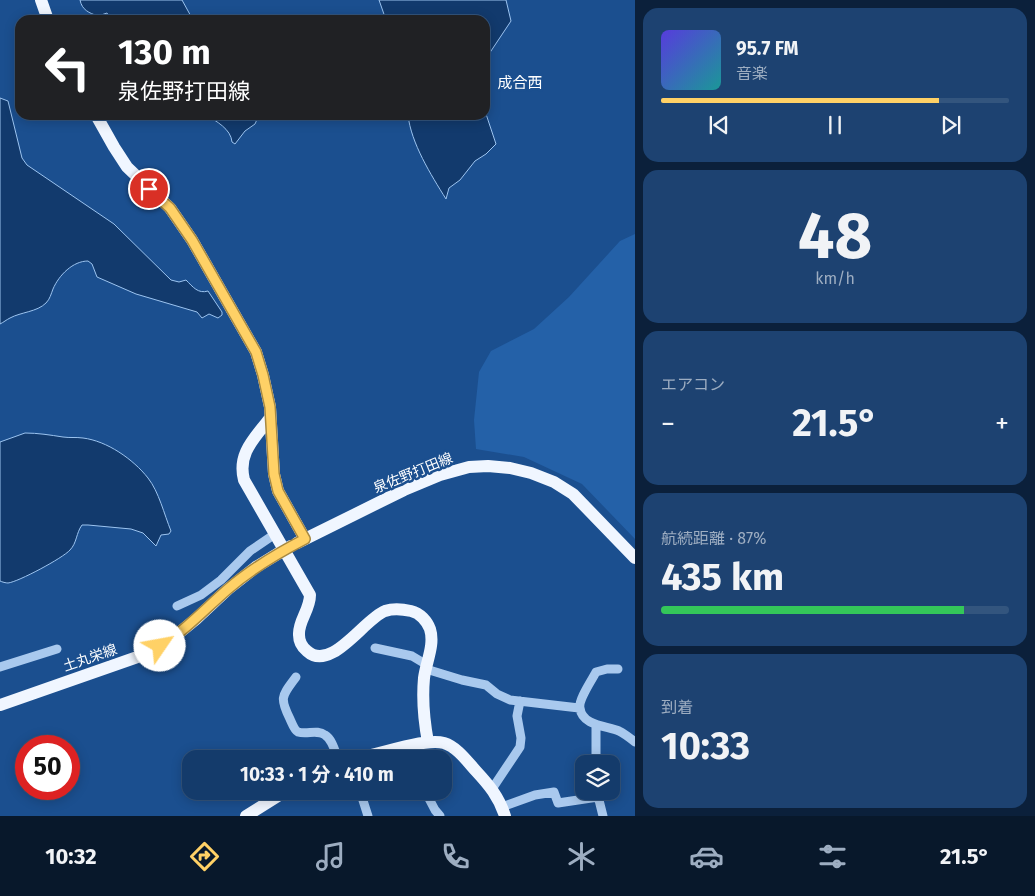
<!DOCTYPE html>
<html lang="ja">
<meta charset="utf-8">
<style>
body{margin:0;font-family:"Fira Sans","Noto Sans JP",sans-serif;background:#1d4271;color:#f1f3f6;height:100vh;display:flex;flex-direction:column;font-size:19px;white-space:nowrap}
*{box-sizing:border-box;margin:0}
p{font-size:16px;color:#9dadc1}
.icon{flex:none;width:28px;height:28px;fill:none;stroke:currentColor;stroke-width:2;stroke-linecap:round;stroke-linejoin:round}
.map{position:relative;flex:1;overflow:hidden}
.drawer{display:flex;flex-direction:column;gap:8px;padding:8px;background:#0b203b;width:400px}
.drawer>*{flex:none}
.top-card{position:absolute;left:15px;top:15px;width:475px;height:105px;border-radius:15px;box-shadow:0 2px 12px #0003,0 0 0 1px #33557e;background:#202124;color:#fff;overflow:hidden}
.buttons{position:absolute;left:575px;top:755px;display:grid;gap:10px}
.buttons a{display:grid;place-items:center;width:45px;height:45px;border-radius:10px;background:#143b6b;box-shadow:0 2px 12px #0003,0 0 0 1px #33557e;font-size:25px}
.speed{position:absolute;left:15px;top:735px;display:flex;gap:10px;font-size:25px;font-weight:700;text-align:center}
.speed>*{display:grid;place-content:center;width:65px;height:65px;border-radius:50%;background:#143b6b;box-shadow:0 2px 12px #0003,0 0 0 1px #33557e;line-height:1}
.speed .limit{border:8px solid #d22;background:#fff;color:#111}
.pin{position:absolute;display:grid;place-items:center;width:42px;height:42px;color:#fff;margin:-21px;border:2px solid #fff;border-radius:50%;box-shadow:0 1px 5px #0007}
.me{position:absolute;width:55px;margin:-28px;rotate:57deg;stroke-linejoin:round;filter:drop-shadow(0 0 4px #0008)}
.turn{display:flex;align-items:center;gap:18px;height:105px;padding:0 20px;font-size:22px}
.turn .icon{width:65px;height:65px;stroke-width:2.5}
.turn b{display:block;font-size:35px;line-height:42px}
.big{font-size:38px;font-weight:700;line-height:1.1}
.drawer .widget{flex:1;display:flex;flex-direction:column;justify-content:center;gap:8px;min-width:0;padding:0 18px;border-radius:15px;background:#1d4271}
.drawer .dial{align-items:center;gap:0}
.dial b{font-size:65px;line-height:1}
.song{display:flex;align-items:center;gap:15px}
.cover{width:60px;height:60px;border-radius:8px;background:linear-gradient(135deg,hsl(250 70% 55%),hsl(180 70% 35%))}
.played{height:5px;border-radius:2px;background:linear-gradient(90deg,#ffd166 80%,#33557e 80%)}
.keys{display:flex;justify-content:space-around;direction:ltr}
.heat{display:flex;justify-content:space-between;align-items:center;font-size:28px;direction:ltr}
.charge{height:8px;border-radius:4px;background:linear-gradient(90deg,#34c759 87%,#33557e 0)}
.trip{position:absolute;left:182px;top:750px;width:270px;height:50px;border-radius:15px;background:#143b6b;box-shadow:0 2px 12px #0003,0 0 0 1px #33557e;font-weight:700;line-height:50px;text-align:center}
.menu{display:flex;height:80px;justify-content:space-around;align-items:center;background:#08182b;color:#9dadc1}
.menu .icon{width:35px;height:35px}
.menu .current{color:#ffd166}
.menu b{font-size:22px;color:#f1f3f6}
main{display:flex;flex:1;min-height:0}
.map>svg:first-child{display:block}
.green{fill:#2461a8}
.water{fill:#123a6d;stroke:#9cc4f0}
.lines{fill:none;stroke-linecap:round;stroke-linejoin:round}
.minor{stroke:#a9c9ee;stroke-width:9}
.major{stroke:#f0f6ff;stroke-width:12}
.major-bridge{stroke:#f0f6ff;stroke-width:12}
.route-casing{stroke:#a68842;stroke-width:12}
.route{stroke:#ffd166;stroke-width:9}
.labels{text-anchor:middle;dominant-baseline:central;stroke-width:5;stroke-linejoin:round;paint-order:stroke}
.street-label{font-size:14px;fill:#fff;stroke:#1b4f8f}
.neighbourhood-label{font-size:15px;fill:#fff;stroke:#1b4f8f}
</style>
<main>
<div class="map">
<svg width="635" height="816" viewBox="0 0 635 816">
<rect width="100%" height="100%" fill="#1b4f8f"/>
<!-- green -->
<path class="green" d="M635,234V539L582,484L524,457L476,449L474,420L479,372L491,351L534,329L569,297L620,241Z"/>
<!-- water -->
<path class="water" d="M80,0H182L193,20H111L107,13L98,16C89,13 82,10 80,0Z
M379,0H506L511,21L489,54L485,74V20H386Z
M0,98L8,101L22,158L27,165L114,224L171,280L179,282L186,280C193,287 198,294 208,291L222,312V315L218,318L209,314L202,318L197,312L136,294L97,277L92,264L88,261C73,261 59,275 53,289C51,294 50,299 46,303C37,312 21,312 10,318C6,320 4,322 0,324Z
M485,111L496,144L486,154L475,161L460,180L449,188L446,199C431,175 411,143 408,115H485Z
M206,115H244L245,117L249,115H259L255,124L245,131L235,144L232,142C231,129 216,121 206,115Z
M25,433C38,433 50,435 63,437C70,438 76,437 83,438C107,441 133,459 148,478C159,492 164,514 171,531L169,534L161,535L156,546L143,533L131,529L88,525H82C76,533 77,543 70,550C63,558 18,582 8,583C6,583 2,582 0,581V442Z"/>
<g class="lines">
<!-- minor -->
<path class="minor" d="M177,606L201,595L221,580L250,551L275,534
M375,648L412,656L427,665
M0,667L57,649
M426,669L462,680L486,685L497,694L510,700L579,708
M618,669H607L596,672C592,680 578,700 580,708C582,726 607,726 619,731C625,734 630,738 635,742
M296,677C282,696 279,697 290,719C292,723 294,730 298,732C307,735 317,729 325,735C332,739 335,751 338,759
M408,746L412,759
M596,764V726
M492,789L520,747L521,738L517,716L520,701
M360,791L368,816
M425,791L435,810L440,816
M597,792L603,816
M502,807L535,795L554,792L558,803L598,797"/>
<!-- major -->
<path class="major" d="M41,0L48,20
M96,115L114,147L127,167L170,208L192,240L256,352L263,375L270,407L274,474L278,491L305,539
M270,418C255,438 237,453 244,480L310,595C310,610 298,621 299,635C299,642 302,647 307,651C331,673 364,619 385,611C394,608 402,609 411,611C420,613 427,621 430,629C435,645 426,662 424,678C422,700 424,721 428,742
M297,543L404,490L440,475L469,467L488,466L510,468L531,473L554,482L573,494L635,558
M0,705L146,654L174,637L196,619L228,589L256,567L279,553
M357,759C378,754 425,738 444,743C457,747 467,761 476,771C489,785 499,797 505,816
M246,816L286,791"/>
<!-- major-bridge -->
<path class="major-bridge" d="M279,553L291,546"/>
</g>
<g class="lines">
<!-- route casing -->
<g class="route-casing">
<path id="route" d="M149,189L170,208L192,240L256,352L263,375L270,407L274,474L278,491L305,539C278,553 251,569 228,589C205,609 186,630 160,646"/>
</g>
<!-- route -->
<use href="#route" class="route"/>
</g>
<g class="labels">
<!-- street labels -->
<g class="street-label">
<text transform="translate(413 473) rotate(-22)">泉佐野打田線</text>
<text transform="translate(90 658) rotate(-19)">土丸栄線</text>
</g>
<!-- neighbourhood labels -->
<g class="neighbourhood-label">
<text x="520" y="83">成合西</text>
</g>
</g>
</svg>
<div class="buttons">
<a><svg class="icon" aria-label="layers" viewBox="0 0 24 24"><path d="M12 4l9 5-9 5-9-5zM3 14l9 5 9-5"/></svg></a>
</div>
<div class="speed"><div class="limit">50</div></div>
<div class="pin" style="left:149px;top:189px;background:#d93025"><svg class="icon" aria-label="arrive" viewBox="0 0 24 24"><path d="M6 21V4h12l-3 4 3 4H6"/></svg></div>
<svg class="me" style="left:160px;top:646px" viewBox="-20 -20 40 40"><circle r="19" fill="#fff"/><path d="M0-13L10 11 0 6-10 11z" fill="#ffd166"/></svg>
<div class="trip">10:33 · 1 分 · 410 m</div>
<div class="top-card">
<div class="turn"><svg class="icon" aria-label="left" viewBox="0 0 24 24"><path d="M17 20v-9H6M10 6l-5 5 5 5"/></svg><div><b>130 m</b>泉佐野打田線</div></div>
</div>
</div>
<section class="drawer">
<div class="widget">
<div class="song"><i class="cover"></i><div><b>95.7 FM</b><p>音楽</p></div></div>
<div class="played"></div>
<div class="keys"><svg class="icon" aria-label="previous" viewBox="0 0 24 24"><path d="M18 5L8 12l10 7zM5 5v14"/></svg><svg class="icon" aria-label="pause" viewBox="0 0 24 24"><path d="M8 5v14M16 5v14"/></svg><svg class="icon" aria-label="next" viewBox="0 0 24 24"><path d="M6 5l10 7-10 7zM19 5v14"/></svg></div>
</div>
<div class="widget dial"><b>48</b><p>km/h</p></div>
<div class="widget"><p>エアコン</p>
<div class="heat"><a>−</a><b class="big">21.5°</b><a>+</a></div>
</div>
<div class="widget"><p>航続距離 · 87%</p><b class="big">435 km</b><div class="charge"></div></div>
<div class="widget"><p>到着</p><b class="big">10:33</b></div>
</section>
</main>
<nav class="menu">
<b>10:32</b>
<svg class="icon current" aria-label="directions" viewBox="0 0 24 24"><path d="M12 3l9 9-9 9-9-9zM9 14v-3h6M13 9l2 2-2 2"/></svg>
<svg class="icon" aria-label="music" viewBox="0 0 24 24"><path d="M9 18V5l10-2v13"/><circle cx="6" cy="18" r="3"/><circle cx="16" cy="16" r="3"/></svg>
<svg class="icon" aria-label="phone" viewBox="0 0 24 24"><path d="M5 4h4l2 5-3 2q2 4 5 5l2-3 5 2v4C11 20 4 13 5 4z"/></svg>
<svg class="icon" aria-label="climate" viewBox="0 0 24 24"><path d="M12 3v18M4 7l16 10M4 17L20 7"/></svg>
<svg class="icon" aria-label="car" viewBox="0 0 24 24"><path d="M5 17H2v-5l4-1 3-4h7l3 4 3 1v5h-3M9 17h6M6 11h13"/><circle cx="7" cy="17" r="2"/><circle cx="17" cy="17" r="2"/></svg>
<svg class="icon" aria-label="filters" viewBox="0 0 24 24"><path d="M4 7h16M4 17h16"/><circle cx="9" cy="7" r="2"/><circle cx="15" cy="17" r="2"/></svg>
<b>21.5°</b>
</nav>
